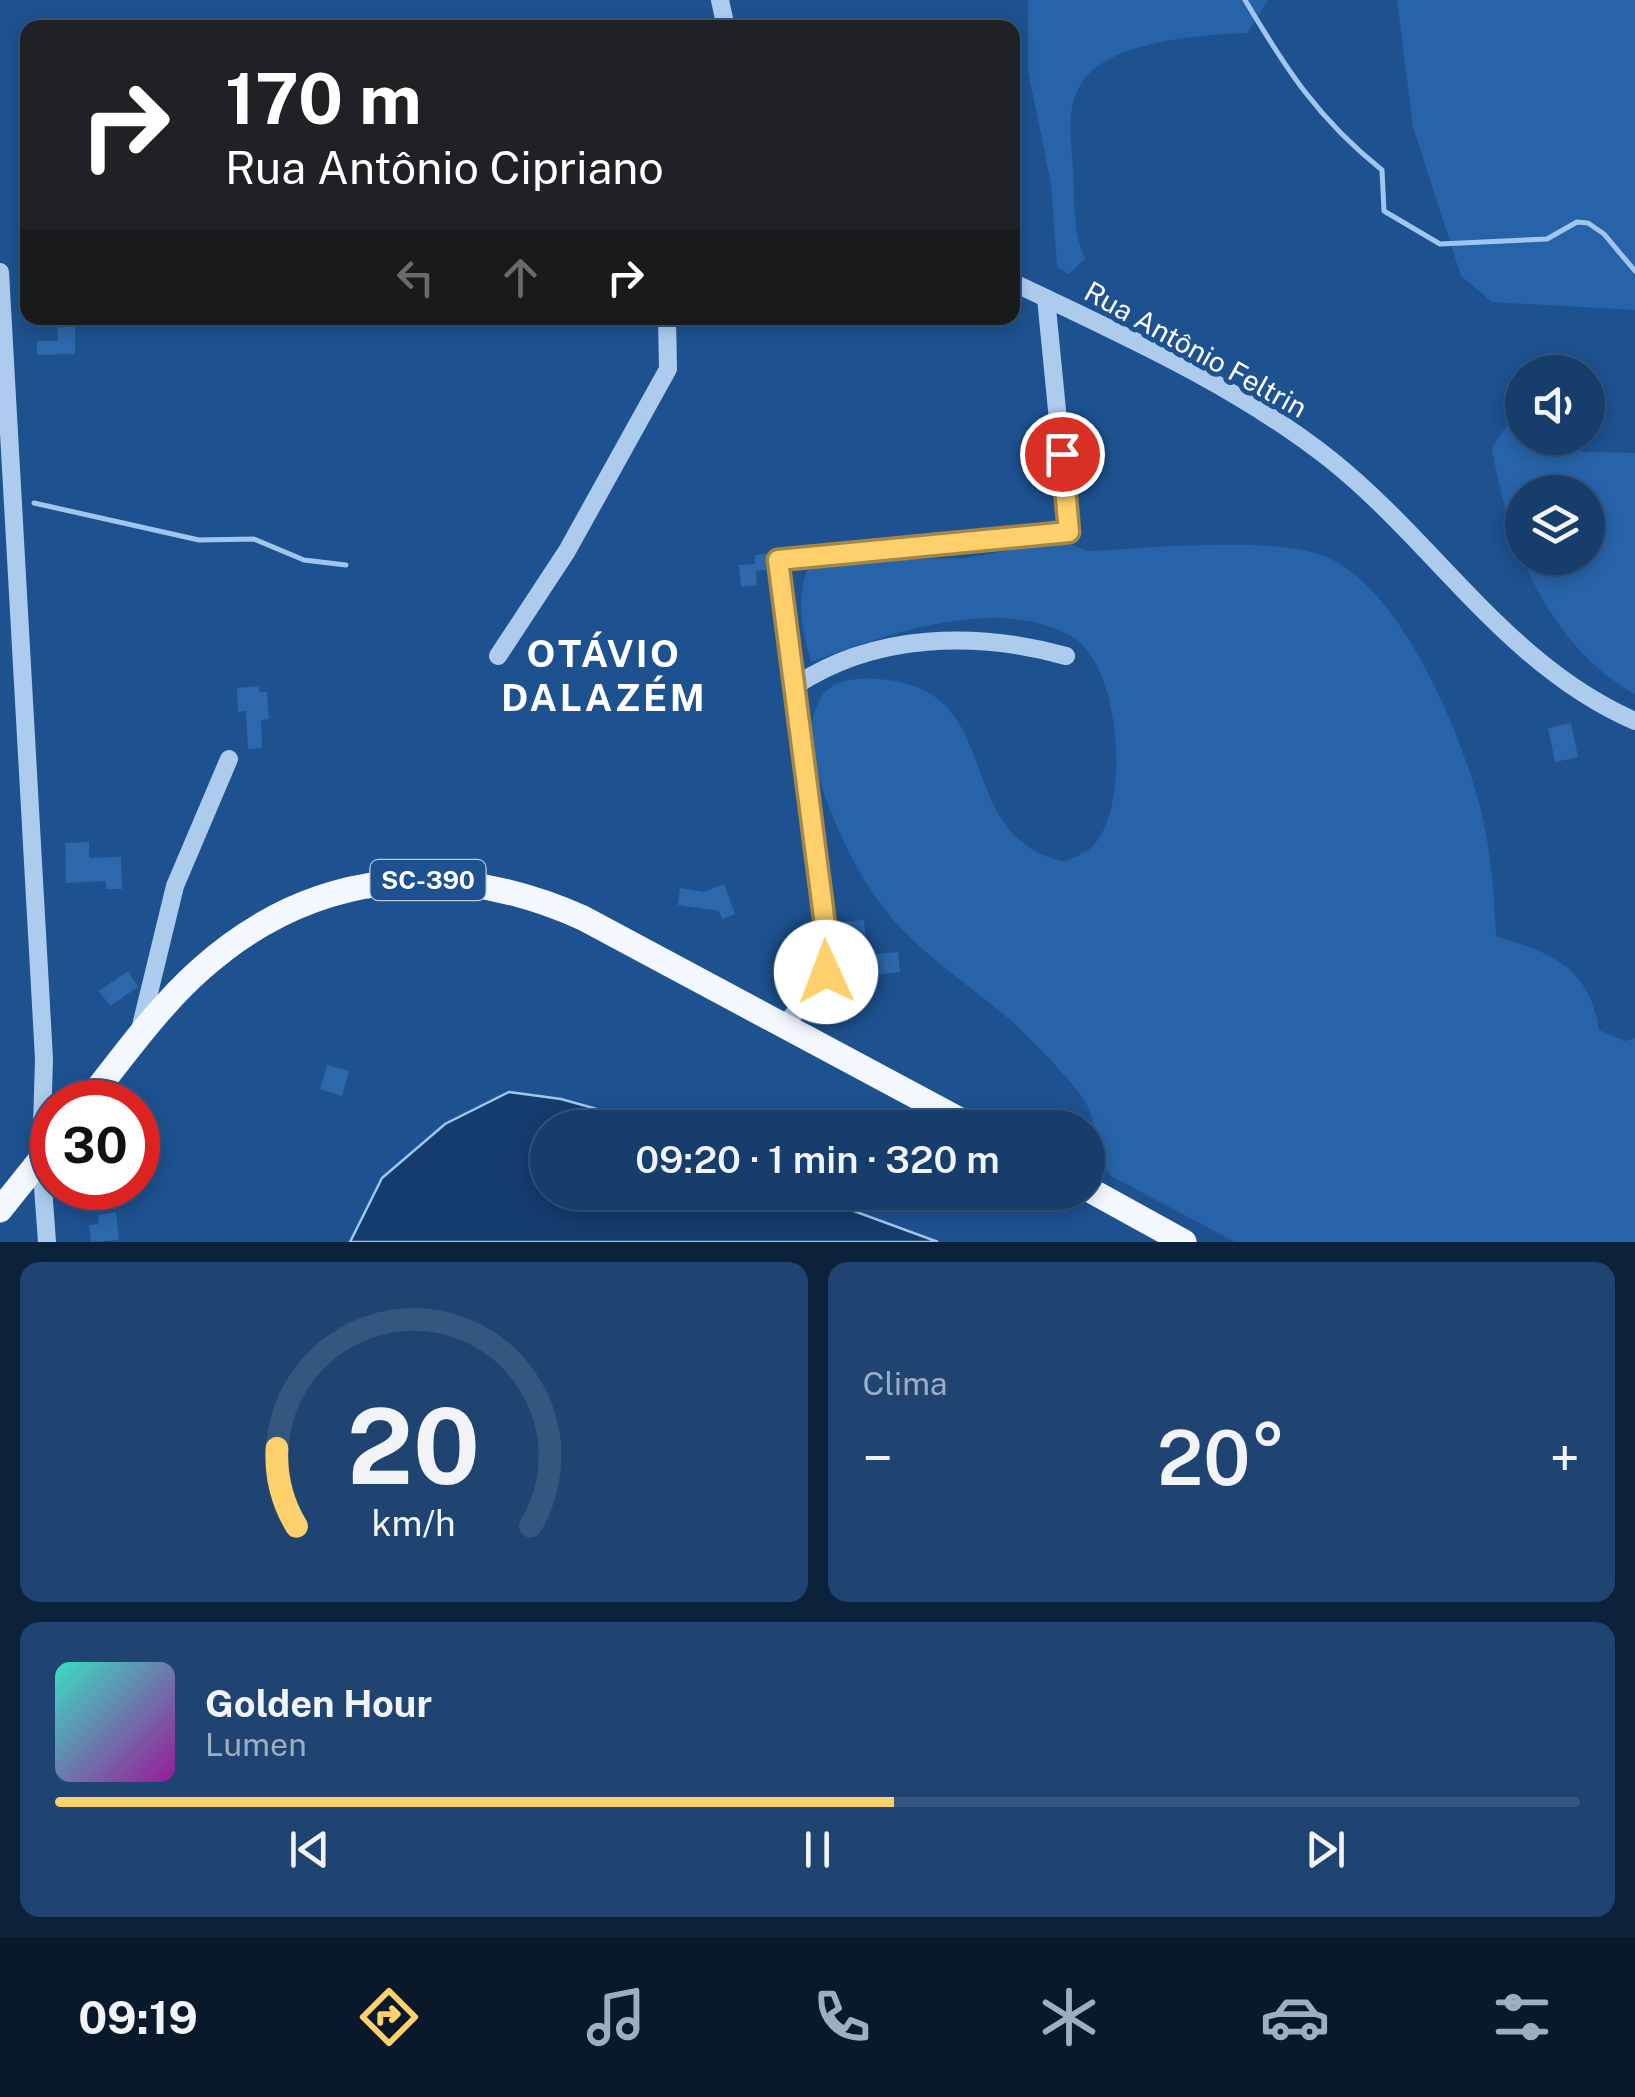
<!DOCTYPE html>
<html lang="pt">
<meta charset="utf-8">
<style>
body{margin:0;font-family:"Public Sans",sans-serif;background:#1f4471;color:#f1f3f6;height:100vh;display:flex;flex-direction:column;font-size:38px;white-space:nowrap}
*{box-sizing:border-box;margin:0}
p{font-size:32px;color:#9eaec1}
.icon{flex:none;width:55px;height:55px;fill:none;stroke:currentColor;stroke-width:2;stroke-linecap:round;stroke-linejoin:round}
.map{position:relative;height:1242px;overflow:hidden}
.drawer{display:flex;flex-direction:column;gap:20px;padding:20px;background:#0c223b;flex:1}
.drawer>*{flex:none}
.guide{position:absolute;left:20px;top:20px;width:1000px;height:305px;border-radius:20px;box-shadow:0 5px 15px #0003,0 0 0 2px #35567e;background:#202124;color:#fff;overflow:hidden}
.fabs{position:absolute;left:1505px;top:355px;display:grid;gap:20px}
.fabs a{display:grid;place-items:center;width:100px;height:100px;border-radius:50%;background:#163d6b;box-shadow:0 5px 15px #0003,0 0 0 2px #35567e;font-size:50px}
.speed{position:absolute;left:30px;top:1080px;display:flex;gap:20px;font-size:50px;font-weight:700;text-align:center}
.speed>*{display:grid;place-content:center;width:130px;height:130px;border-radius:50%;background:#163d6b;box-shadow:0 5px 15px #0003,0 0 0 2px #35567e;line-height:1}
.speed .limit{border:15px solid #d22;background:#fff;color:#111}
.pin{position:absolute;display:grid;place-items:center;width:85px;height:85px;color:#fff;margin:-42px;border:5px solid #fff;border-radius:50%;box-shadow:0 2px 10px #0007}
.me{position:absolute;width:110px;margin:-55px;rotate:358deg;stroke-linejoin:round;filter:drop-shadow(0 0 8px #0008)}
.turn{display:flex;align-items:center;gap:35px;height:210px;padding:0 40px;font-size:45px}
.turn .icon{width:130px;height:130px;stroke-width:2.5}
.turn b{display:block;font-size:70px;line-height:85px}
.lanes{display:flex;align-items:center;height:95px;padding:0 40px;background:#0003;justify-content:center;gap:50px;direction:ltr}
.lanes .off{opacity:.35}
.big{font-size:75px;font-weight:600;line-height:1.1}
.drawer .widget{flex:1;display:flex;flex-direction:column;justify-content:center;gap:15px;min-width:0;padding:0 35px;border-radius:20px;background:#1f4471}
.drawer .dial{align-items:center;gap:0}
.dial svg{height:260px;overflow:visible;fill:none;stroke:#35567e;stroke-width:7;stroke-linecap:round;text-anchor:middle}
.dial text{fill:#f1f3f6;stroke:none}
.song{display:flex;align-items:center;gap:30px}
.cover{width:120px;height:120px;border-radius:15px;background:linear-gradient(135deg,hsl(170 70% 55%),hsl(300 70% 35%))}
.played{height:10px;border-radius:5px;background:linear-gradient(90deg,#fdd06b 55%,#35567e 55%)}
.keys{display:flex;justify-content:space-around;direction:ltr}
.heat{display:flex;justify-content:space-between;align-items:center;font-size:55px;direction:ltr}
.drawer .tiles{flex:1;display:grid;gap:20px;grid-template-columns:1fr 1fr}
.widget:last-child{grid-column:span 2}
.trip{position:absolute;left:530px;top:1110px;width:575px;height:100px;border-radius:50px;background:#163d6b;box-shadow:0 5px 15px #0003,0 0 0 2px #35567e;font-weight:600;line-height:100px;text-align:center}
.tab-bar{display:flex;height:160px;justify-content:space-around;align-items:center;background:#09182b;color:#9eaec1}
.tab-bar .icon{width:70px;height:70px}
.tab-bar .current{color:#fdd06b}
.tab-bar b{font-size:45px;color:#f1f3f6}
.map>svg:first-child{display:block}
.green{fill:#2763a8;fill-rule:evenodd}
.water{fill:#143c6e;stroke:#9fc6ef;stroke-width:2.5}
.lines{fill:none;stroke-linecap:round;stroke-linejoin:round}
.stream{stroke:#9fc6ef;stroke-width:5}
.building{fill:#2d68ad}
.minor{stroke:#accbed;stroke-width:18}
.major{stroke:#f3f8ff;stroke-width:25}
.route-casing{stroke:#a48746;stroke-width:25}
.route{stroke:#fdd06b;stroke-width:18}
.labels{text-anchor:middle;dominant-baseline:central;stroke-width:10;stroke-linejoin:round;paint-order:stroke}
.shield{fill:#1d518f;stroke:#bbcbdd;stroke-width:2.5}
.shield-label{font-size:25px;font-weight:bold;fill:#fff}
.street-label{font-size:28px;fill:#fff;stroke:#1d518f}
.district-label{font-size:38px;font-weight:bold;letter-spacing:2.5px;fill:#fff;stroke:#1d518f}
</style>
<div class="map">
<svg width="1635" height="1242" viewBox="0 0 1635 1242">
<rect width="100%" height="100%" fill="#1d518f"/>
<!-- green -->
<path class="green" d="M1028,0H1268L1247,33C1202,35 1108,40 1081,84C1066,107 1071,142 1073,168C1075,199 1072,230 1085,259L1069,274L1057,267L1051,184L1028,70Z
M1397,0H1635V310L1492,302L1461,276L1413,127Z
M1512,417L1522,424V438H1543L1563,451L1635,453V694C1547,645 1507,541 1492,448ZM1588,492V558H1522V492Z
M1062,541L1088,551C1148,548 1279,535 1329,558C1403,593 1461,732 1480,807C1491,848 1494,894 1496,936C1553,954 1589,967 1599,1030L1625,1041L1635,1038V1242H1235L1111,1176C1090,1152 1102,1122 1080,1094C1063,1073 1043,1051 1024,1033C979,989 921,958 883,907C857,873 839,834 824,794C813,764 804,728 820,699C834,673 878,677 903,683C1003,706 955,838 1065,862C1073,857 1086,853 1092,847C1132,807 1121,663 1071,636C995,594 885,635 811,662C802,629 796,603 807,569L829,561L966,558Z"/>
<!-- water -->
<path class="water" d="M509,1092L561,1099L661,1127L548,1128V1192L805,1193L938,1242H350L382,1178L445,1124Z"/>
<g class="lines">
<!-- stream -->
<path class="stream" d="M1245,0C1286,69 1318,119 1382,170L1384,211L1440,244L1547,239L1577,222L1588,223L1604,234L1635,271
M34,503L199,540L254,539L304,560L346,565"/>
</g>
<!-- building -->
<path class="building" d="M57,318H75V354L37,355V341H58Z
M767,554V570L756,571L757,585L741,587L739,565L755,564V555Z
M259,686V692H267L269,719L261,720L262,748L248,749L246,711L238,712L237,688Z
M1571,723L1578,757L1555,762L1548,728Z
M89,842V858L121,857L122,889H106V881L66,883L65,843Z
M724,884L735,914L722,919L719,911L678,905L680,888L704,892Z
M864,920L867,955L898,952L900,972L851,978L843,922Z
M128,971L138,987L110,1006L99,991Z
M327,1065L349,1071L342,1096L320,1089Z
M116,1212L119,1240L91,1242L89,1225L99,1224L98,1215Z"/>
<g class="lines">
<!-- minor -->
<path class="minor" d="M720,0L726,28
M0,272L44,1059L41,1159L47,1242
M1012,282C1121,334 1236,385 1331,460C1436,544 1508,666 1635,721
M498,656L567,551L668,369L667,318
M795,686C874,633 977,631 1066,656
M785,1024L818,987L829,955L778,560L1069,532L1046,298
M139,1034L175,886L229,759"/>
<!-- major -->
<path class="major" d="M87,1102C123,1057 157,1008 201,969C313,869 448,858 583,918L975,1128
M1088,1189L1184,1242
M0,1210L52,1145"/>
</g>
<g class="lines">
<!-- route casing -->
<g class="route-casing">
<path id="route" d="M826,972L829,956L778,560L1069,532L1062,454"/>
</g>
<!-- route -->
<use href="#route" class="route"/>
</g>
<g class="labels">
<!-- shield labels -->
<rect class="shield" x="370.5" y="860" width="115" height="40" rx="8"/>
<g class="shield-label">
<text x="428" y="880">SC-390</text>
</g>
<!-- street labels -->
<g class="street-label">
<text transform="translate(1196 349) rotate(29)">Rua Antônio Feltrin</text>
</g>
<!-- district labels -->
<g class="district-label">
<text x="604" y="653">OTÁVIO<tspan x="604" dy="44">DALAZÉM</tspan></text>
</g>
</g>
</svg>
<div class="fabs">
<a><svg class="icon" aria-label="sound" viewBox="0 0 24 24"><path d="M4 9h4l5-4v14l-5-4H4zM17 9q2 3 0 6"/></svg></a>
<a><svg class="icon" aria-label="layers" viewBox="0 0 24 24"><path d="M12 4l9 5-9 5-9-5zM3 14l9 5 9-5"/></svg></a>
</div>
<div class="speed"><div class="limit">30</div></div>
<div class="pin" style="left:1062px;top:454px;background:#d93025"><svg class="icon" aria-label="arrive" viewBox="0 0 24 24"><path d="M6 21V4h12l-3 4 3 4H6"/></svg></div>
<svg class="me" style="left:826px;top:972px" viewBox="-20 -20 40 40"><circle r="19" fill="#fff"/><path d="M0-13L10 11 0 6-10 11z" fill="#fdd06b"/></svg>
<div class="trip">09:20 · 1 min · 320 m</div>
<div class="guide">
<div class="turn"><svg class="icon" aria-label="right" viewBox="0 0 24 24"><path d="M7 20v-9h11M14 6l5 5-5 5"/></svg><div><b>170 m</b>Rua Antônio Cipriano</div></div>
<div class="lanes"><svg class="icon off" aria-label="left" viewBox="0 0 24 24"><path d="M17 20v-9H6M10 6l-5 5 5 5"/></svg><svg class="icon off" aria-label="ahead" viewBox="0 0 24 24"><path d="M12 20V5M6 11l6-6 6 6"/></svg><svg class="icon" aria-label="right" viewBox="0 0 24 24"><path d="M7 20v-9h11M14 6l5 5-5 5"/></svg></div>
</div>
</div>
<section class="drawer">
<div class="tiles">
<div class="widget dial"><svg viewBox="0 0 100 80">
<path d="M14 69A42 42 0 1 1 86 69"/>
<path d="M14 69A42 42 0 0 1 8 45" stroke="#fdd06b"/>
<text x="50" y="56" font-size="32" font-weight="700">20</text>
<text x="50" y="72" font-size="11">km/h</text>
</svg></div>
<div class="widget"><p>Clima</p>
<div class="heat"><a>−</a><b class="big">20°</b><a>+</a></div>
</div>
<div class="widget">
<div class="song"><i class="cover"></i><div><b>Golden Hour</b><p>Lumen</p></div></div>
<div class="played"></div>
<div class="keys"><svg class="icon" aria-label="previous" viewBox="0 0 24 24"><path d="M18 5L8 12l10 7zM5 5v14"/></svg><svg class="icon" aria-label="pause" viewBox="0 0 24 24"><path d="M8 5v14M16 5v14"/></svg><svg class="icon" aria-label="next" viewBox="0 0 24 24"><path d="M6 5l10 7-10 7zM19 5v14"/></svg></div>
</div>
</div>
</section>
<nav class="tab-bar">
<b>09:19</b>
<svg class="icon current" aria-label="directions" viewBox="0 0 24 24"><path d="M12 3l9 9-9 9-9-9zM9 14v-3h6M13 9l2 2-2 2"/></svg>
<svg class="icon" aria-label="music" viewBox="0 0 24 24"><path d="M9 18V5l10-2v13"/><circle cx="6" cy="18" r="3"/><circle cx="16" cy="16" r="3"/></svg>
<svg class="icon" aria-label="phone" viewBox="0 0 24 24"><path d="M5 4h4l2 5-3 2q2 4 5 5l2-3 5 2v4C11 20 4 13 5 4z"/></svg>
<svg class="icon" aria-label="climate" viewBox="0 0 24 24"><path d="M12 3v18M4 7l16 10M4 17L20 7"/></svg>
<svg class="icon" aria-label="car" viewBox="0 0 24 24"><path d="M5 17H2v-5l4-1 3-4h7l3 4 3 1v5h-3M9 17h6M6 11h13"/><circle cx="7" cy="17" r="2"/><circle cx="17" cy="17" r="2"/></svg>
<svg class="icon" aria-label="filters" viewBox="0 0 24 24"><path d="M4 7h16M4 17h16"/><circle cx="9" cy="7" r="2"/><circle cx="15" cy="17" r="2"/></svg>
</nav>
